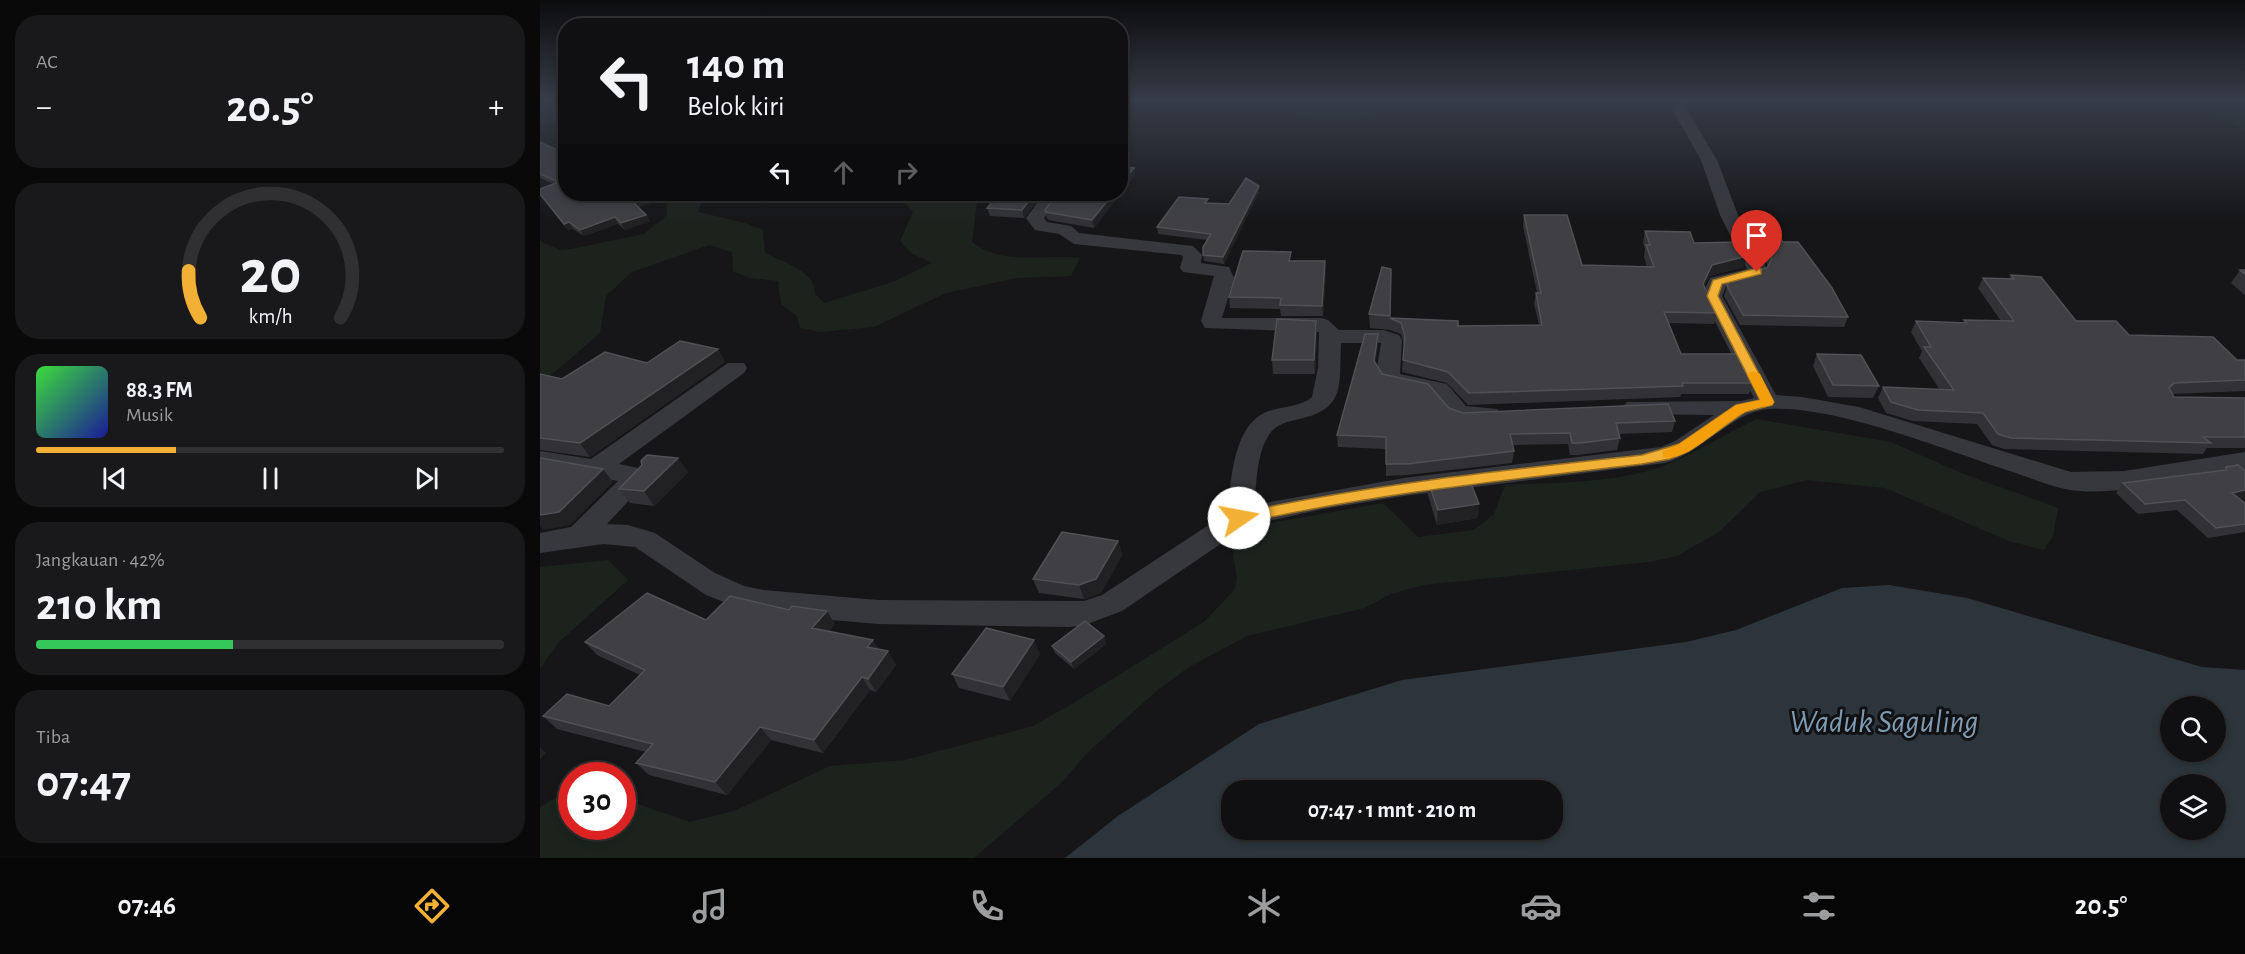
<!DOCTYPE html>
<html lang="id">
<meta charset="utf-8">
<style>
body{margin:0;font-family:"Alegreya Sans",sans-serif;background:#19191b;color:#f1f3f6;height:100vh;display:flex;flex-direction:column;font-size:22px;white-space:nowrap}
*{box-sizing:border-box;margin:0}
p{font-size:20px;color:#9c9d9f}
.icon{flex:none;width:33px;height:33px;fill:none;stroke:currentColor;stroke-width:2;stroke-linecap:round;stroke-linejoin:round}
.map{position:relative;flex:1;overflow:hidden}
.details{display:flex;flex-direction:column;gap:15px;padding:15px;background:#09090a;width:540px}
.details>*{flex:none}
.top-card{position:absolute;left:18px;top:18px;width:570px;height:183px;border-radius:24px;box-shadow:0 3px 9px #0003,0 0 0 2px #303032;background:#101012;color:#f1f3f6;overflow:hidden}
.fabs{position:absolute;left:1620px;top:696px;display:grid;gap:12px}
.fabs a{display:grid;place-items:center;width:66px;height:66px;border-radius:50%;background:#101012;box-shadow:0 3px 9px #0003,0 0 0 2px #303032;font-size:30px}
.speed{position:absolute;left:18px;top:762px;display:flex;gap:12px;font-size:30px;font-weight:700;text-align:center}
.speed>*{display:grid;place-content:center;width:78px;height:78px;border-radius:50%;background:#101012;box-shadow:0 3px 9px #0003,0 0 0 2px #303032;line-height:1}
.speed .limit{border:9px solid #d22;background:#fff;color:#111}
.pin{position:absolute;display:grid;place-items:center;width:51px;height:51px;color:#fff;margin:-62px -26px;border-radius:50% 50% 50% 0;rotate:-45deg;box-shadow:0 0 6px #0007}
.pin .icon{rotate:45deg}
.me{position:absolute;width:66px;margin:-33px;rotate:78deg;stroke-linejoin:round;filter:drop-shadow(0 0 4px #0008)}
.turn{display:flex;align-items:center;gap:21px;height:126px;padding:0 30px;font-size:27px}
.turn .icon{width:78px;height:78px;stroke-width:2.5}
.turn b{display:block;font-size:42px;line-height:51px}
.lanes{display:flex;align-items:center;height:57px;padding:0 30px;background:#0003;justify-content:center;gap:30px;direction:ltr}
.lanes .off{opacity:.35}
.big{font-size:45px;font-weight:600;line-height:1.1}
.details .card{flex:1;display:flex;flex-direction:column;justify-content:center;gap:9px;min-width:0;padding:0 21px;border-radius:24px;background:#19191b}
.details .dial{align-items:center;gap:0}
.dial svg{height:156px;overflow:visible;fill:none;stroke:#303032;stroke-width:7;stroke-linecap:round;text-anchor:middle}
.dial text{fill:#f1f3f6;stroke:none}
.song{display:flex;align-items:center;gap:18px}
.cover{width:72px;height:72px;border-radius:9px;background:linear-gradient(135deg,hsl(120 70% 55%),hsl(240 70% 35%))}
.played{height:6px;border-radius:3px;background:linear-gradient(90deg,#f2b134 30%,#303032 30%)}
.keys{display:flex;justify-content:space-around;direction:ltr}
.heat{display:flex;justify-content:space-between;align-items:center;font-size:33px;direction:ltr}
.charge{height:9px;border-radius:4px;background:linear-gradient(90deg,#34c759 42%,#303032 0)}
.trip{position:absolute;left:681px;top:780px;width:342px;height:60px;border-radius:24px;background:#101012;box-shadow:0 3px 9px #0003,0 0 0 2px #303032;font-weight:600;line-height:60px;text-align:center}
.tabs{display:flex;height:96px;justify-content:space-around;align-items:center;background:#060607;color:#9c9d9f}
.tabs .icon{width:42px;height:42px}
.tabs .on{color:#f2b134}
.tabs b{font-size:27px;color:#f1f3f6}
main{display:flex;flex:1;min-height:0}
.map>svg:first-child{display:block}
.green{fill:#1c231d}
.water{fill:#2c353c;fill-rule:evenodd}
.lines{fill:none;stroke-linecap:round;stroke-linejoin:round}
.minor{fill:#37383d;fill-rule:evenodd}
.wall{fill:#323236}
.shaded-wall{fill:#212124}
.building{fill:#3f3f44;stroke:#4f5156;stroke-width:1.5}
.route{fill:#f2b134;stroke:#9d7322;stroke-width:1.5}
.slow{fill:#f59e0b}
.labels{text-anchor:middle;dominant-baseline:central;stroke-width:6;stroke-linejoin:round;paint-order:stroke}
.near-water-label{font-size:32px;font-style:italic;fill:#7f9bb3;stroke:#111113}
</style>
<main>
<section class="details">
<div class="card"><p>AC</p>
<div class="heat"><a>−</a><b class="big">20.5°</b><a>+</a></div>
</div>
<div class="card dial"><svg viewBox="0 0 100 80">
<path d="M14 69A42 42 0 1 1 86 69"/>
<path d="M14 69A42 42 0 0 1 8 45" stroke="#f2b134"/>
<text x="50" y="56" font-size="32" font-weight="700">20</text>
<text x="50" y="72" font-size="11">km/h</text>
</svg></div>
<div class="card">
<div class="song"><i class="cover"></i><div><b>88.3 FM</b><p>Musik</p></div></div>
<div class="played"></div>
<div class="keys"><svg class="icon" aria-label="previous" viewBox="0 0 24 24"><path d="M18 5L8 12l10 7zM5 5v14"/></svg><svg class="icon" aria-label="pause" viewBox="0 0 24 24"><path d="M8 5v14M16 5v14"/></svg><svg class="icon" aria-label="next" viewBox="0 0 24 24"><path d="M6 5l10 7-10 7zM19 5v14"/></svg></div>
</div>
<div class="card"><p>Jangkauan · 42%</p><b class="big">210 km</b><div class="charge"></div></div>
<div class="card"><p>Tiba</p><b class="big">07:47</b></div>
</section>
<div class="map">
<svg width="1705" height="858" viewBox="0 0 1705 858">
<rect width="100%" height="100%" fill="#161618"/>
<!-- green -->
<path class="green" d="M0,100H7L6,102L25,109V117L10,123L0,122Z
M702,100H862C829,132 740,116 702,100Z
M1668,100H1705V131L1672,111Z
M133,194H164L158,212L202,222L223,230L225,253C244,263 275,270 275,294L284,303L353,282L392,263L371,253L360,241L373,212L357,194H438L432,242C461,266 504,254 540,258L531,276L477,278L406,293L334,327L280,332L260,328L257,316L241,304L238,281L210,278L193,271L192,252L169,245L92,272L66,296L60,333L10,376L0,377V241L20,250L31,249L104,234L127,215L126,207Z
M1217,419L1351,442L1421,473L1518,508L1513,536L1504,550L1469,541L1345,488L1267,480L1220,492L1179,532L1137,556L1109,562L883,585L851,594L824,608L707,636L649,667L619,689L549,751L521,783L434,858H0V807L31,789L32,826H82L83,799L150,822L194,811L290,766L365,760L493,726L532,704L664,622L694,590L697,578L693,556L695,545L713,526L843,503L878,537L934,530L954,514L965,485C1018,482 1076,484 1126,465C1158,452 1186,433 1217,419Z
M68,560L88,580L20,641L0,668V567Z"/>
<!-- water -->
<path class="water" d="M1349,585L1427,598L1662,667L1705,670V858H525L578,816L719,724L862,680L1146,642L1196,630L1302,588ZM1630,706H1676V752H1630ZM1630,784H1676V830H1630ZM692,790H1012V830H692Z"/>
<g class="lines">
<!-- minor -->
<path class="minor" d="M1137,100H1153L1146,108L1177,160L1198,215L1227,269L1222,277L1186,286L1182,296L1236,395L1262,397L1319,407L1531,472L1584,471L1705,452V470C1656,477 1578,497 1530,490C1511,487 1491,478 1473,472C1408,451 1294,404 1228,409C1192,412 1162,453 1125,463L864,496L783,509L707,526L582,611L545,625L529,627L338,624L224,614L189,604L166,595L95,547L63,544L0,553V533L31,527L78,481L0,467V451L51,459L188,363H204L207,368L204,373L79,464L103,469L110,478L67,524L88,525L115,533L175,573L204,586L224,590L338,600L544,601L562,595L687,513C692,481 692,424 729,411C743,406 761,407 772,397L778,368L779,332L665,328L661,321L674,276L643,272L640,268L643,257L641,255L534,244L519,234L495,230L486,218L504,194H521L504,218L507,222L531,226L539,233L653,246L662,255L661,263L689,267L694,278L682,318H781L788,320L799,330H843L859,335L862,340L860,374L907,384L926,406L957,409L961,414L957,419L949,422L910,418C887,382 882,394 844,384L836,373L841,343H801C799,388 806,410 755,420C746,422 737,425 731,432C716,451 717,483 714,505L864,478L1121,447L1135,441L1174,415L1095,414L1087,412L1083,407L1087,402L1201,401L1214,398L1162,296L1170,278L1207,269L1180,215L1161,160L1131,107Z"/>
</g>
<!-- wall -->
<path class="wall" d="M0,142L117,201L98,207L106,215L110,221L85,230L78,224L44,236L33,229L28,230L0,195V189L14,184L0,178Z
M594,168L595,175L554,228L508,220L507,218L505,210Z
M719,192L684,264L664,261L663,255L667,240L618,234L617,227L669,203L689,204Z
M457,194H502L484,218L450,216L447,208L458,196Z
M984,215L1042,265L1107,267L1104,256L1105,249L1103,242L1105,231L1154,243L1204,267L1169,276L1164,287L1177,313L1174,324L1129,323L1141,354L1213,383L1209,394H1141L1140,397L928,405L907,383L862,372L864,345L861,334L850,330V321V330L830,328L829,314L842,267L850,318L918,326L999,325L994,304L996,293H997L983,226Z
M1219,235L1243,242L1308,317L1304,327L1200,325L1184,296L1187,286L1227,268L1228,266L1216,244Z
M752,261L786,271L783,316H741L740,309L690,308L689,297Z
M1700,270H1705V295L1691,283Z
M1471,275L1536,321L1589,335L1697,360H1705V391L1632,394L1634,397L1705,398V448H1667L1663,454L1464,449L1452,445L1437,424L1373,421L1346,413L1338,398L1343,387L1400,390L1379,358L1382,351L1371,332L1376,321L1423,323L1424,320L1461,321L1438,288L1443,278L1469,279Z
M777,334L775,374H733L732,360Z
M838,334V345L835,364L842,374L909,408L923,413L1135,421L1132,432L1079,434L1080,438L1077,450L1038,455H1030L1028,444L973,445L974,451L972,463L867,475L846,476V449L798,447L797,435Z
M178,349L185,362L50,457L0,450V374L22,379Z
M1277,354L1339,386L1333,398L1288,397L1273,366Z
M102,465L148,472L114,506L90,503L79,489Z
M1686,467L1705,471V498L1700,499L1705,503V532L1668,538L1637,510L1598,514L1576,493L1583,483L1683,470Z
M888,481L938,518L897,525L888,495Z
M578,541L582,555L561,593L544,599L499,593L493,579Z
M166,620L295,624L289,631L339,650L356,665L336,692L330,690L283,753L231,740L187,795L109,775L96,763L106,752L17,729L3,716L69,706L100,675L57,655L45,642Z
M566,644L534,669L515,653L512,646Z
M500,654L470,701L419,688L412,674Z"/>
<!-- shaded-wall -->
<path class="shaded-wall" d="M594,168L595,175L554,228L552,220L573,194H580V184Z
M719,186V192L684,264L683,257Z
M494,194H502L484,218L482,210Z
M114,195L117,201L95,208L92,201Z
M106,215L110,221L85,230L81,223Z
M75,217L78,224L44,236L40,230Z
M29,222L33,229L28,230L24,224Z
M1207,256L1204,267L1169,276L1160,295L1163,284L1172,265Z
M785,261L786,271L783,316L782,306Z
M776,321L777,334L775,374L774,360Z
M838,334V345L834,373V361Z
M178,349L185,362L50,457L40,443Z
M138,458L148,472L114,506L104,491Z
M63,469L73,482L30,525L4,530L0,526V515Z
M1705,490V498L1684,502L1692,493Z
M939,504L938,518L897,525L898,510Z
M578,541L582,555L561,593L544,599L539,585Z
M287,611L295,624L281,641L272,628Z
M564,636L566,644L534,669L531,662Z
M333,640L341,653L327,647Z
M494,640L500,654L470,701L463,687Z
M348,651L356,665L336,692L328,679Z
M322,677L330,690L283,753L274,740Z
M220,727L231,740L187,795L175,782Z
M0,747L6,753L0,759Z"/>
<!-- building -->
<path class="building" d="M0,142L26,154V194H112L114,195L92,201L106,215L81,223L75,217L40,230L29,222L24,224L0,194V189L19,182L0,174Z
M580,166L594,168L580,184Z
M706,178L719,186L683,257L663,255V247L671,234L617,227L639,197L668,199L665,203L689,204Z
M457,194H494L482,210L447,208L459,194Z
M517,194H573L552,220L506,212L505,210Z
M984,215H1027L1042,265L1114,267L1106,245H1110L1105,231L1150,232L1154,243L1199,242L1207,256L1172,265L1163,284L1177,313L1124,312L1141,354H1199L1213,383H1142L1143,386L929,393L908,372L863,360L865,336L861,323L850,318L918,321V326L1002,325L996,293H1001Z
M1237,234L1243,242H1258L1292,288L1308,317L1203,315L1187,286L1190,278L1227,268L1232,258L1219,235Z
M703,251L751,252L749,261H785L782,306L740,305L741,298L689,297Z
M842,267L851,269L850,316L829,314Z
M1700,270H1705V274Z
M1471,275L1501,277L1536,321H1576L1589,335L1673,337L1697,360H1705V380L1634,383L1629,388L1634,397L1705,398V437H1663L1671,443L1471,438L1458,434L1443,413L1378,410L1351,402L1343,387L1414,390L1384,347H1391L1376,321L1427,323L1424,320L1474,321L1443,278L1474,279Z
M737,319L776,321L774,360H732Z
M825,334H838L834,361L842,374L888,384L909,408L923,413L1128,404L1135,421L1076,423L1080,438L1040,443H1032L1030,433L970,434L974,451L867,464H846V437L797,435Z
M140,341L178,349L40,443L0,438V374L22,379L65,352L107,363Z
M1277,354L1321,355L1339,386L1293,385Z
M107,455L138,458L104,491L79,489L102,465L101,461Z
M0,458L63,469L19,512L0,515Z
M1698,465L1705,471V490L1692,493L1705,503V524L1676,528L1645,500L1605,504L1583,483L1686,470V467Z
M928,476L939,504L898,510L888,481Z
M522,532L578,541L556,579L539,585L493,579Z
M107,593L166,620L190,596L249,610L252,606L287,611L272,628L333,640L327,647L348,651L328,679L322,677L274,740L220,727L175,782L96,763L113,744L3,716L27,694L69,706L105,670L45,642Z
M545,621L564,636L531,662L512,646Z
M446,628L494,640L463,687L412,674Z"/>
<!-- sky -->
<linearGradient id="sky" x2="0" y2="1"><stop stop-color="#0c0c0d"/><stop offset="0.45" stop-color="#363c48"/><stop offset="1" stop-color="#363c48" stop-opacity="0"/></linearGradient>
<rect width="1705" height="221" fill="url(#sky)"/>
<!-- route -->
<path class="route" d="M1217,268L1221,269V274L1182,284L1178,296L1234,402L1232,405L1205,412L1149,451L1130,459L1102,464C967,480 832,494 699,524L692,518L699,513C832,484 967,470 1102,455L1139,444L1196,405L1220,400L1167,296L1173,280Z"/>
<!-- slow -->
<path class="slow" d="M1213,371L1220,374L1234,402L1232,405C1224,407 1213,408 1205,412C1184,422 1146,464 1123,457V451L1139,444L1196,405L1220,400L1207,374Z"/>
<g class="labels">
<!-- near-water labels -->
<g class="near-water-label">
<text x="1344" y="722">Waduk Saguling</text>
</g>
</g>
</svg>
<div class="fabs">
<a><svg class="icon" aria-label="search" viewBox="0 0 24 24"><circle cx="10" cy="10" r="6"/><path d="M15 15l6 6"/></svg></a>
<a><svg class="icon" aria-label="layers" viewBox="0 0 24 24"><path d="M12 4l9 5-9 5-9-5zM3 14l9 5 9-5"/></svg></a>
</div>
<div class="speed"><div class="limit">30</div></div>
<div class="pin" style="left:1217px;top:272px;background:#d93025"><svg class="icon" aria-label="arrive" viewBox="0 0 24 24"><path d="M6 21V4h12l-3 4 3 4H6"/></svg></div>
<svg class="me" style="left:699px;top:518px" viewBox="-20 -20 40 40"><circle r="19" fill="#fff"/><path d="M0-13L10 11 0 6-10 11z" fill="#f2b134"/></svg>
<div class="trip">07:47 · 1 mnt · 210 m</div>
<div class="top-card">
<div class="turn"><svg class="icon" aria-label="left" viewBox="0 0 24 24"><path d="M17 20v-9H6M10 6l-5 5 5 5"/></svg><div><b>140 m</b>Belok kiri</div></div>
<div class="lanes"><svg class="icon" aria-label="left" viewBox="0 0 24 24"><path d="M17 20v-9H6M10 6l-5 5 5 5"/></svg><svg class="icon off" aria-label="ahead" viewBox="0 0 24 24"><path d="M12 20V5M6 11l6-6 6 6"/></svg><svg class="icon off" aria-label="right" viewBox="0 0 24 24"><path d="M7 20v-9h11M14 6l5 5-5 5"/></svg></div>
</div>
</div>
</main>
<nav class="tabs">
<b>07:46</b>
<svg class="icon on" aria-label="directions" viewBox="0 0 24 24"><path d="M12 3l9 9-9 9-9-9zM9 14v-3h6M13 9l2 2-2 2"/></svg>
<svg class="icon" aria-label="music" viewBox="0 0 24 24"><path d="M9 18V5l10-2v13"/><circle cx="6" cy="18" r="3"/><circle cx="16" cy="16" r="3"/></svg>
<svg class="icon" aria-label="phone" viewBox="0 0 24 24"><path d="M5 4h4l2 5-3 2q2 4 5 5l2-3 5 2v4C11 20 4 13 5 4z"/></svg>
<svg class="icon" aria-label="climate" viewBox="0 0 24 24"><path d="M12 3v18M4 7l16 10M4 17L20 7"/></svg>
<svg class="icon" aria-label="car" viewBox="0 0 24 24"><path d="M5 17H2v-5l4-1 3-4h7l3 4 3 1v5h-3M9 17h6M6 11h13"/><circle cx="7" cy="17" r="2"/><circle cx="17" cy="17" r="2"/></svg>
<svg class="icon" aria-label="filters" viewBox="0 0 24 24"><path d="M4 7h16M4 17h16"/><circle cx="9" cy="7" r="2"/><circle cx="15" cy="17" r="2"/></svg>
<b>20.5°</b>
</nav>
